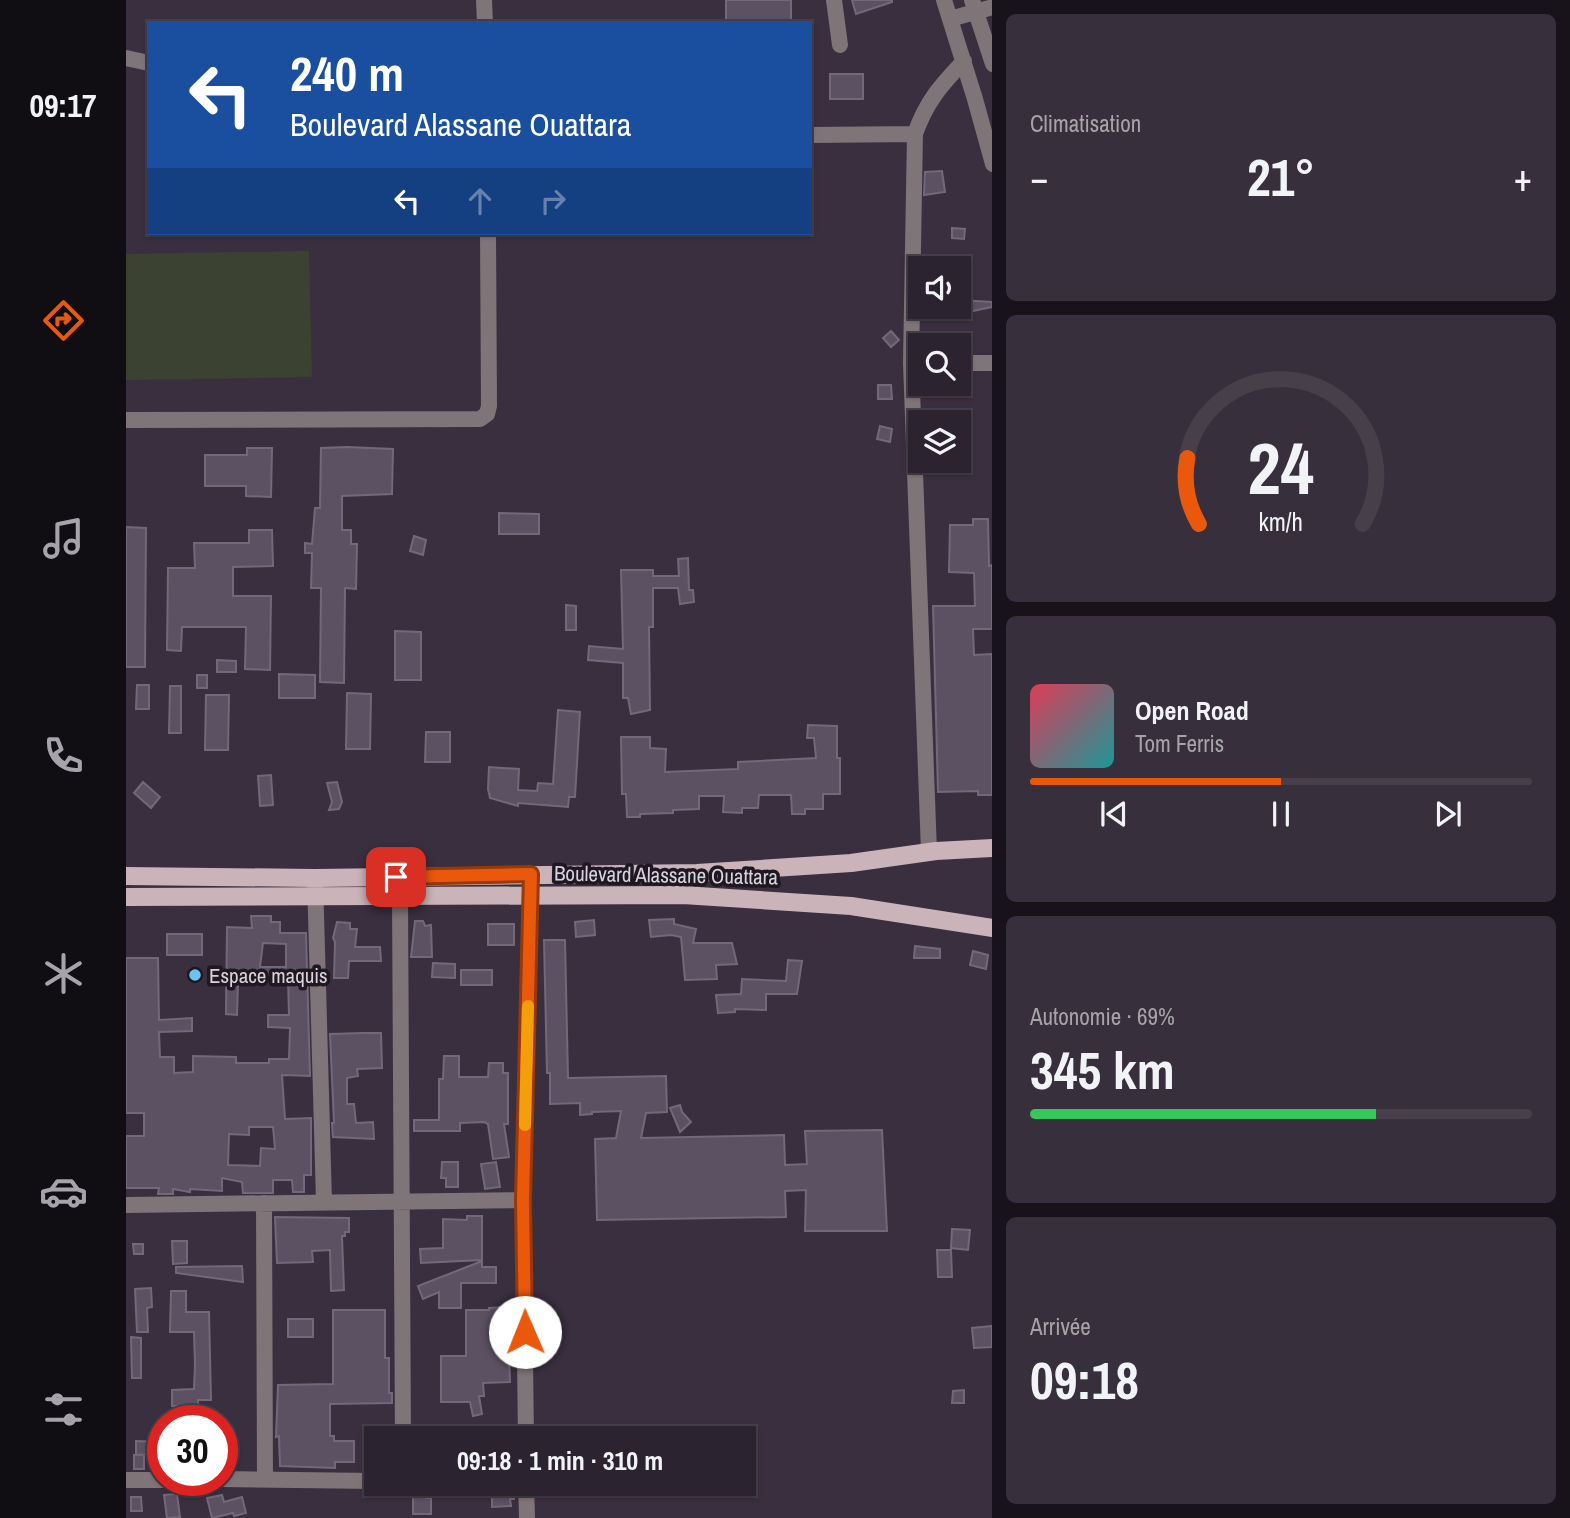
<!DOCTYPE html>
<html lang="fr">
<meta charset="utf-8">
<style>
body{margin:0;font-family:"Archivo Narrow",sans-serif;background:#372f3b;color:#f1f3f6;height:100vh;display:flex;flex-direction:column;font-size:26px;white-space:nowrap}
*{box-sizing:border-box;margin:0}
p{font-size:23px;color:#a6a4aa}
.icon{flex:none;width:38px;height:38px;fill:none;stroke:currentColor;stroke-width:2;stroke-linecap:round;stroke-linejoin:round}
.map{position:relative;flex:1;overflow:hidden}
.sheet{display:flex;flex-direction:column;gap:14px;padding:14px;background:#18131a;width:578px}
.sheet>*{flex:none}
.hud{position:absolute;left:21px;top:21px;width:665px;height:214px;border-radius:0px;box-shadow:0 2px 5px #0004,0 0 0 2px #47404b;background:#1a4fa0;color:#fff;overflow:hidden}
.buttons{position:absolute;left:782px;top:256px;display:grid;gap:14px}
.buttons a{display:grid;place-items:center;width:63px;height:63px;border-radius:0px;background:#2b232f;box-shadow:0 2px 5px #0004,0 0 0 2px #47404b;font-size:35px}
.speed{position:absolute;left:21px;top:1405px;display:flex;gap:14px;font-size:35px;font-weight:700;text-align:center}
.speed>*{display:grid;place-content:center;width:91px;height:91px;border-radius:50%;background:#2b232f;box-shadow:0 2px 5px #0004,0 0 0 2px #47404b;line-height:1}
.speed .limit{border:10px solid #d22;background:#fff;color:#111}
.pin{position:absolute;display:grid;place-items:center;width:60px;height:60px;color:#fff;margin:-30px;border-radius:14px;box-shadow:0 4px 10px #0006}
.me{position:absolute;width:77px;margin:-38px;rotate:359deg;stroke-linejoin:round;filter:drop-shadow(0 0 5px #0008)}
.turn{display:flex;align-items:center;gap:24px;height:147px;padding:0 28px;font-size:32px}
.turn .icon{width:91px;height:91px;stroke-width:2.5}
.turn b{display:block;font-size:49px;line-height:60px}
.lanes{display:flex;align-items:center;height:66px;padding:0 28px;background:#0003;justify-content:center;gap:35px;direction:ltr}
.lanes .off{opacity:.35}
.big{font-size:52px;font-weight:800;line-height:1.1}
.sheet .widget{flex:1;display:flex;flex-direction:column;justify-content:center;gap:10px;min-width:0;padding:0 24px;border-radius:10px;background:#372f3b}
.sheet .dial{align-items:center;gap:0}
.dial svg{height:182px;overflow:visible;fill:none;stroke:#47404b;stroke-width:7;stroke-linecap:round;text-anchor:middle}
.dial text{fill:#f1f3f6;stroke:none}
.song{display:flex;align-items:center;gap:21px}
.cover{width:84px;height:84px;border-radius:10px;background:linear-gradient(135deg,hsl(350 70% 55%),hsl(180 70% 35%))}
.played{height:7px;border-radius:4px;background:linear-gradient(90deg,#ea580c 50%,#47404b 50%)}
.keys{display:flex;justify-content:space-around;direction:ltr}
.heat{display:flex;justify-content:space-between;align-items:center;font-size:38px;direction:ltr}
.charge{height:10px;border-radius:5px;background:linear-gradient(90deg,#34c759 69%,#47404b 0)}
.trip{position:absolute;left:238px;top:1426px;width:392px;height:70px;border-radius:0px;background:#2b232f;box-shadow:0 2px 5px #0004,0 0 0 2px #47404b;font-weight:800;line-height:70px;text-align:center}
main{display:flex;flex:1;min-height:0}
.tab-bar{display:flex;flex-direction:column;width:126px;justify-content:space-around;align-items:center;background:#110e13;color:#a6a4aa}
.tab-bar .icon{width:49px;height:49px}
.tab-bar .selected{color:#ea580c}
.tab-bar b{font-size:32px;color:#f1f3f6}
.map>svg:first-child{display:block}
.green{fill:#3b4232}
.building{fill:#5c5162;stroke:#73687a;stroke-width:2;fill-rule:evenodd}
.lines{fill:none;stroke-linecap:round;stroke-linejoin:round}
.minor{stroke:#7f7477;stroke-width:16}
.major{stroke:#cab4ba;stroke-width:18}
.route-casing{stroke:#983908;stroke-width:18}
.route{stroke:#ea580c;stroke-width:12}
.slow{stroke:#f59e0b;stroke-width:12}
.poi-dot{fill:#6cc2f3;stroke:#1e1921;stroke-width:2.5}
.labels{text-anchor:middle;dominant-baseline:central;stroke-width:7;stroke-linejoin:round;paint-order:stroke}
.street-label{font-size:21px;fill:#d8d2dc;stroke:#1e1921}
.poi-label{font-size:21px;fill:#d8d2dc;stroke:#1e1921;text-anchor:start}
</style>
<main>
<nav class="tab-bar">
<b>09:17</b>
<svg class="icon selected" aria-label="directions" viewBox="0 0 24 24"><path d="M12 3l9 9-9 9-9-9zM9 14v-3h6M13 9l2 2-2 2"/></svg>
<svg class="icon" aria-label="music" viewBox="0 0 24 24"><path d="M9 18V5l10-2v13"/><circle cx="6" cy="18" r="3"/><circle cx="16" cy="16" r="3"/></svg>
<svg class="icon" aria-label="phone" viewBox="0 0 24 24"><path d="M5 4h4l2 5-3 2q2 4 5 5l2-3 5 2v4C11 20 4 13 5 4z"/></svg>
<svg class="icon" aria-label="climate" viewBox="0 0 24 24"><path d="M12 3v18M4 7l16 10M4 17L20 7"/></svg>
<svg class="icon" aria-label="car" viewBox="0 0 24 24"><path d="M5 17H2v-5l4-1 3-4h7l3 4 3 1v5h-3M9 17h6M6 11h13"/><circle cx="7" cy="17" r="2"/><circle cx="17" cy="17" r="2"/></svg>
<svg class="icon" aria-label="filters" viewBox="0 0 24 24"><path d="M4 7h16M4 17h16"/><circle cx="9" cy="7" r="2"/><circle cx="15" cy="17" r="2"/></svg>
</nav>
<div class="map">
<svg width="867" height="1518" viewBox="0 0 867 1518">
<rect width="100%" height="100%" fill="#392f3f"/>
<!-- green -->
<path class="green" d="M183,251L186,377L0,380V254Z"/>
<!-- building -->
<path class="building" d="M600,0H665V23H600Z
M726,0H766V2L730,14Z
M704,74H737V99H704Z
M816,171L819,192L798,195L799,172Z
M826,228L839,229L838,239L826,238Z
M833,300L866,302V307L833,314Z
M765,331L773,340L765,347L757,338Z
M752,385H765L766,399H752Z
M754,426L766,429L764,442L751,439Z
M221,447L267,449L266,494L216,496V530H225V544H231L230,589L219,588L218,683L194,682L195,588H185L186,553H179V543L186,544L189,508H194L195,448Z
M121,448H146L145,497L120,496V486H79V455H121Z
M373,513L413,514V534H373Z
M847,519H862L863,566L866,565V629H847L848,655L866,654V795H852V791L812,792L807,606H849L848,573L823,572L824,525H847Z
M0,527L20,528L19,667H0Z
M123,530H146L147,566L107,567V596H145L144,670L119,669L120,627H56L55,651L41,650L42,568H69L68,543H123Z
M288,536L300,540L297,555L284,551Z
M562,558L563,590H567L568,602L554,604L552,588H527V627H523L524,710L505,714L502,698H497V663L462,660L463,646L497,649L495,570H527V576H553L552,559Z
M440,605L450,606V630H440Z
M269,631L295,632V680H269Z
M91,660L110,661V672H91Z
M153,674L189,675V698H153Z
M71,675H81V688H71Z
M11,685H23V709H10Z
M44,686H55V733H43Z
M221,693L245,694L244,749H220Z
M80,695H103L102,750H79Z
M432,710L454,712L449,797H443L442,807L392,803V806L364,798L362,789L363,767L393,769L392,790L411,791L412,783L427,784Z
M682,725L711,726V758H714V794H697V809H679V814H666L665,795H633L632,808H616V813L597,812L598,796H573V809L547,810V813L514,814V817H501L500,794H496L495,737H524V748L540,749L539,772L612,769V762L690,758L688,738H681Z
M300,732H324V762H299Z
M145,775L147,805L134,806L132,776Z
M17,782L34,797L25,808L8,793Z
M211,782L216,802L213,809L203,810L206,802L201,783Z
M125,916H145V922H154V933H180L184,1076L156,1075L159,1119L185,1118V1175H178V1192H167L166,1180H147V1193H117L116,1182L96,1178V1191L64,1189V1192L47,1189V1194H32L33,1188H0V1136H18V1113H0V958H32L33,1020L66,1018V1031L33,1032L34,1057H48V1073L67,1072V1056L110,1057V1063H143V1059H163L164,1028L142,1027V1015H163L162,979L133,978V982H112L111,1015L100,1014L101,927L126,928ZM137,943L160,944V967H134ZM123,1127H147L149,1149L135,1148L134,1166L102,1165L103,1134L123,1135Z
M548,919V924L570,929L567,943H606L611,964L590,965L591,979L559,980L555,937L545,935L525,937L523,920Z
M468,920L469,935L450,937L449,922Z
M289,921H297L299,926L305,925L306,957H285Z
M211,922L224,923V929H231L229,947H254L255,961H223L222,978H208L209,942L207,938Z
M362,924H388V945H362Z
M41,934H76V955H41Z
M418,940H439L442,1078L540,1076L541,1112L520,1113L515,1138L658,1135L659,1165L681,1164L679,1131L756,1130L761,1231H679L680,1190L659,1191L660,1217L471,1220L469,1139L490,1138L495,1111L466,1112V1114L454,1115V1103L424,1104V1073H421Z
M789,946L814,949V958H788Z
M847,951L862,955L860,969L844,965Z
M662,960L676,961L671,994H640V1010L609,1009V1012L592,1013L590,995L615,994L616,979L660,981Z
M307,963L329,964V978L306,977Z
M335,970H366V985H335Z
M237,1033H255L256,1068L231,1069L232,1076L221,1078V1104H228L230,1123L247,1122L248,1139L207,1137L206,1123H208L204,1034Z
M318,1056H333V1077H362L363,1063H377V1073H382V1124H378L383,1157L367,1159L362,1124L358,1122L334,1123V1131H288V1120H313V1079H317Z
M554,1105L556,1112L565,1122L554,1132L544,1108Z
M316,1162H332V1187H320V1178H315Z
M370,1162L374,1187L359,1189L355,1164Z
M341,1216H356V1260L295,1263L294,1249L317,1248V1219L341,1220Z
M149,1217L223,1218V1232H219V1236H216L218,1290L205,1291L204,1250L186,1251L187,1262L151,1263Z
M826,1229L844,1230L842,1250L825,1248Z
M46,1241H61V1263L47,1264Z
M7,1244H17V1254H8Z
M811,1250H825L826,1277H812Z
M356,1261V1267H370V1283H335V1308H313V1292L297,1299L292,1286Z
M116,1266L117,1282L50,1273V1267Z
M25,1288L26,1307L21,1308L22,1332H11L9,1289Z
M45,1291H60V1312H83L85,1400H72V1406H46V1390L68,1389L69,1365L68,1332H44Z
M381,1307L384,1382L357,1383L358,1396H353L356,1414L347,1416L344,1402H315V1356H340V1310H363V1308Z
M207,1310H259V1358H263V1393H266V1403L204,1404V1436H208V1441H228V1462H209V1468L154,1466L153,1436L150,1437L152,1385L207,1384Z
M162,1319H187V1337H162Z
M866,1326V1347L848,1348L846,1328Z
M5,1337L15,1338V1378H6Z
M838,1390V1403H826L827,1391Z
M10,1441L37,1442V1454L10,1455Z
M8,1455H18V1469H8Z
M366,1489H388V1499H384L385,1506L366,1507Z
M51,1494L54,1517L41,1518L38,1495Z
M287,1494H300V1498H305V1514H287Z
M96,1495L98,1502L116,1497L120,1513L108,1516L107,1513L86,1518L81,1498Z
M5,1497H15L16,1511H5Z"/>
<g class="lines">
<!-- minor -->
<path class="minor" d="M358,0L359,23
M708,0L714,45
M818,0L849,99L867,164
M846,0L867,64
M824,19L867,7
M0,58L23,63
M684,135L789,134
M833,363H867
M0,420L354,419L361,414L363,406L362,233
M803,852L785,363L789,134C800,102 815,85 838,61
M189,878L198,1202
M274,897L277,1438
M138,1203L139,1479
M0,1205L397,1200
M400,1438L397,1200L405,874
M96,1479L250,1481
M0,1480H37
M400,1484L401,1518"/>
<!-- major -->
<path class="major" d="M0,876L189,878L571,873L725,863L810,851L867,848
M0,897L557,895L725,906L867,928"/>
</g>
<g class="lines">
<!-- route casing -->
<g class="route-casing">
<path id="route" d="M270,877L405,874L397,1200L399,1332"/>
</g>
<!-- route -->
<use href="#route" class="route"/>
<!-- slow -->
<path class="slow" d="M399,1125L402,1006"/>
</g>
<!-- markers -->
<circle class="poi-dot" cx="69" cy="975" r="7"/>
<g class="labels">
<!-- street labels -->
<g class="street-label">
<text transform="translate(540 875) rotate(1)">Boulevard Alassane Ouattara</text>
</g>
<!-- poi labels -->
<g class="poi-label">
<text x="83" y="975">Espace maquis</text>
</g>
</g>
</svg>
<div class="buttons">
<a><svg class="icon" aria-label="sound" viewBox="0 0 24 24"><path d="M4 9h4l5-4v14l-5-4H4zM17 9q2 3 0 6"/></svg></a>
<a><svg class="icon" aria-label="search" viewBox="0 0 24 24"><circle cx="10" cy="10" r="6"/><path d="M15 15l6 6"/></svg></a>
<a><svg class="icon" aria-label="layers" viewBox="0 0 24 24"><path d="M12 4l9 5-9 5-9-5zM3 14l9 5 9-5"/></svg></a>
</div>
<div class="speed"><div class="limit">30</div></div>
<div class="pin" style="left:270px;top:877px;background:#d93025"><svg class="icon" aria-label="arrive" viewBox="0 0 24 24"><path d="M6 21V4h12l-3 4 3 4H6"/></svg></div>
<svg class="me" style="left:399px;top:1332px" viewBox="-20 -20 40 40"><circle r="19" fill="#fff"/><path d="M0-13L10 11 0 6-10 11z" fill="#ea580c"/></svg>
<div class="trip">09:18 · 1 min · 310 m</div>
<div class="hud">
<div class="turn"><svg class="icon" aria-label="left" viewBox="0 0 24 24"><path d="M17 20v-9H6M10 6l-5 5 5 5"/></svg><div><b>240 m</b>Boulevard Alassane Ouattara</div></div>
<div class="lanes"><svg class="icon" aria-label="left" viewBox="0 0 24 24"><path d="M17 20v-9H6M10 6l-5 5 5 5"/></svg><svg class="icon off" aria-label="ahead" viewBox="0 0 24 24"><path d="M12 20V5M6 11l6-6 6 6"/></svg><svg class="icon off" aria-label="right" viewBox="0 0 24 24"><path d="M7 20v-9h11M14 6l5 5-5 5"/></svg></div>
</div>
</div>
<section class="sheet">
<div class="widget"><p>Climatisation</p>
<div class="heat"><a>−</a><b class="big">21°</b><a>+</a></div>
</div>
<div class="widget dial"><svg viewBox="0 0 100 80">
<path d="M14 69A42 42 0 1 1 86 69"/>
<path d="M14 69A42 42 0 0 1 9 40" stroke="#ea580c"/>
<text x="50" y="56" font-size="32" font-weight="700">24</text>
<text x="50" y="72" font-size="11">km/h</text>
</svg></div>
<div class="widget">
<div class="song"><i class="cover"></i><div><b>Open Road</b><p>Tom Ferris</p></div></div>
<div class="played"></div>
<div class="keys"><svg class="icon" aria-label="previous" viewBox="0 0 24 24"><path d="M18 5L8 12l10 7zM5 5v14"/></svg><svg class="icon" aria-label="pause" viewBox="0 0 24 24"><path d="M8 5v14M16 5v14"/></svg><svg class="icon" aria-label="next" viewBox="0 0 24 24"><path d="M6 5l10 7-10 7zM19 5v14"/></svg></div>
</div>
<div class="widget"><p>Autonomie · 69%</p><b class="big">345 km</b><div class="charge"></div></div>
<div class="widget"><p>Arrivée</p><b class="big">09:18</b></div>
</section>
</main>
